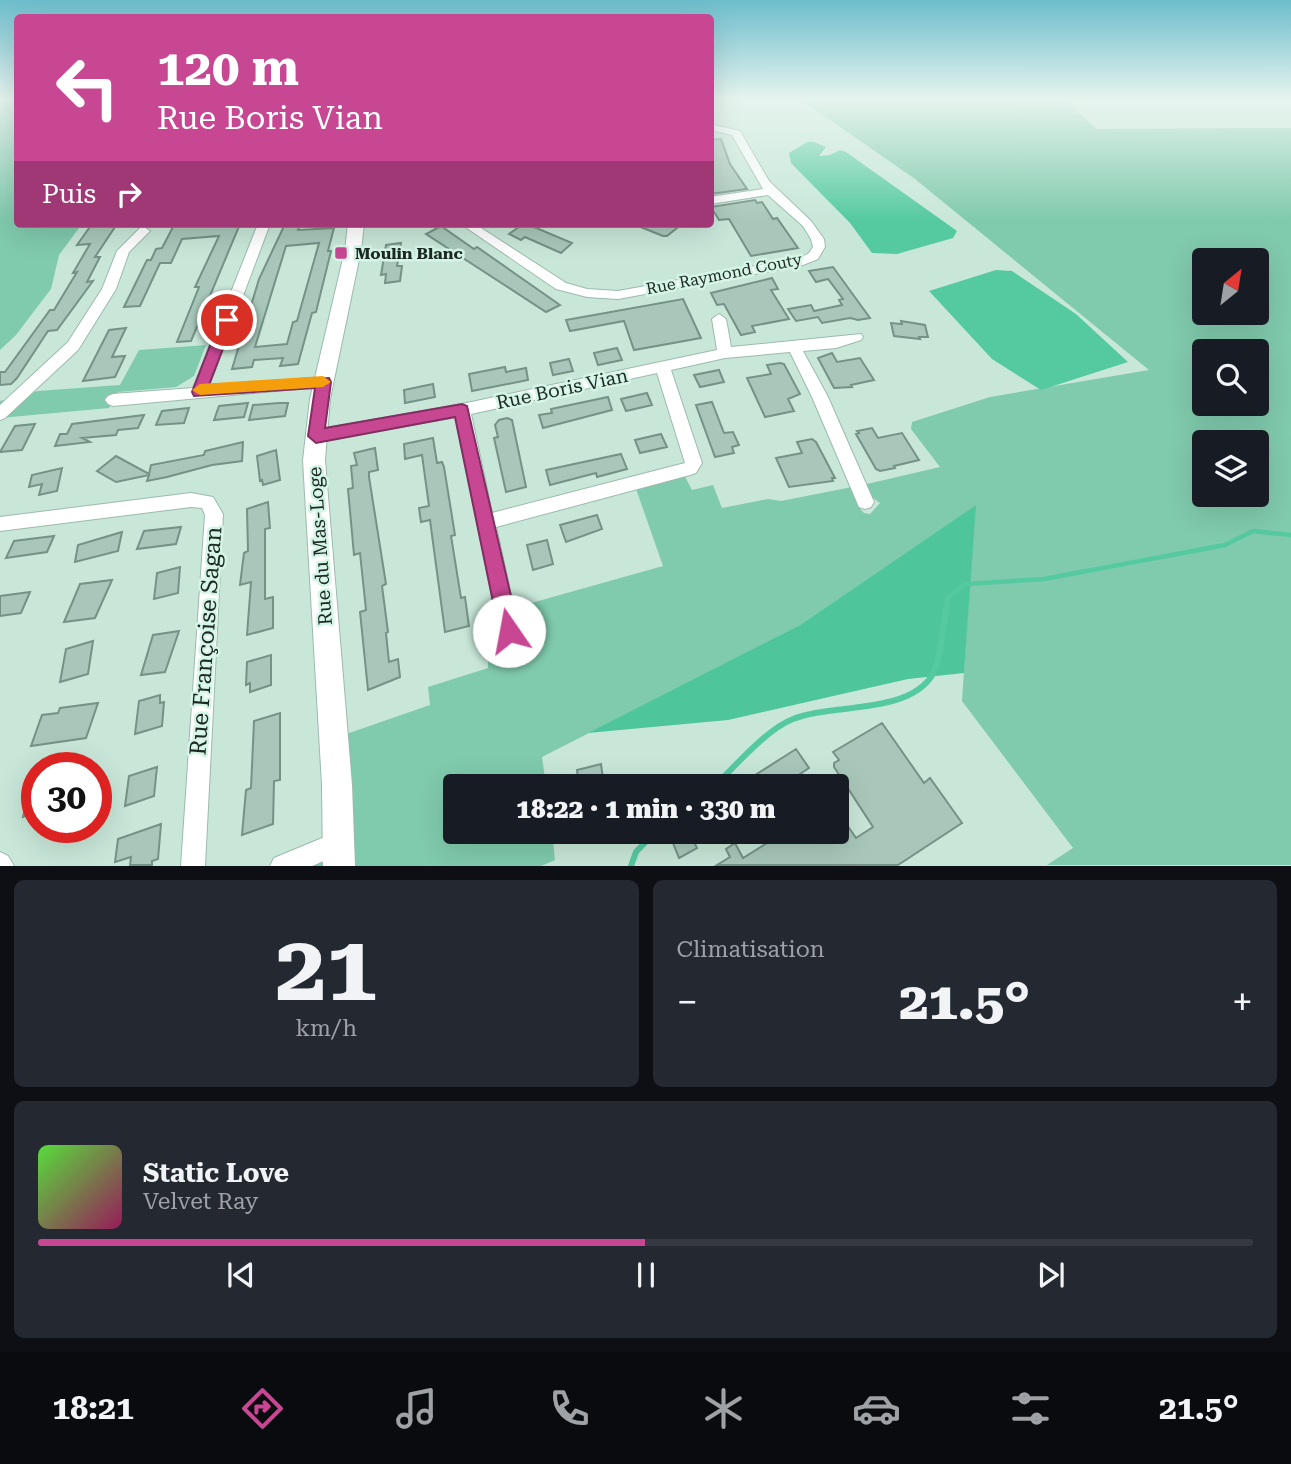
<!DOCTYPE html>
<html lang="fr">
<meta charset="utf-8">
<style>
body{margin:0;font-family:"Roboto Serif",serif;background:#242831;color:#f1f3f6;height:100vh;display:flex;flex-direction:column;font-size:26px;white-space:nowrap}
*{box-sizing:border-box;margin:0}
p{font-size:23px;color:#9ea1a6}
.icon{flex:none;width:38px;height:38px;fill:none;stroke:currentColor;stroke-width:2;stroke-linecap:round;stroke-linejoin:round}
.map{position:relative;height:866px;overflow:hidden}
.details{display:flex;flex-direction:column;gap:14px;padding:14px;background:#0d0f14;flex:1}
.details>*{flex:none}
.banner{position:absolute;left:14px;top:14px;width:700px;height:214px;border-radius:7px;box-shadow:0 7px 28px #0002;background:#c74793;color:#fff;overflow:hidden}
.needle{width:46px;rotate:30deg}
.controls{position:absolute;left:1192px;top:248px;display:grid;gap:14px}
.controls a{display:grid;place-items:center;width:77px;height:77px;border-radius:7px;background:#171b24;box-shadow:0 7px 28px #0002;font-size:35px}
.speed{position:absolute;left:21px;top:752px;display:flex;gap:14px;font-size:35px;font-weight:700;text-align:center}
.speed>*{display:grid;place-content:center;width:91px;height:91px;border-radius:50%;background:#171b24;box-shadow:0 7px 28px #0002;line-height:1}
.speed .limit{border:10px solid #d22;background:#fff;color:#111}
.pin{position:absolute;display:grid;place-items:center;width:60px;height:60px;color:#fff;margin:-30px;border:4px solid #fff;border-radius:50%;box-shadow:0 2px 7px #0007}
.me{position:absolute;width:77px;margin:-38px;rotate:348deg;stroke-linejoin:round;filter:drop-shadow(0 0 5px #0008)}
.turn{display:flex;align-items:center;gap:24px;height:147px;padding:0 28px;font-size:32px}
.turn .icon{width:91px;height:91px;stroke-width:2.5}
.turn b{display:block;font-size:49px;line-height:60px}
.then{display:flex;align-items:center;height:66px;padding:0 28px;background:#0003;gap:14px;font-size:26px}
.big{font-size:52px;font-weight:800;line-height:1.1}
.details .tile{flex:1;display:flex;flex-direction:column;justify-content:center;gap:10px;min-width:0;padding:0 24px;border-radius:10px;background:#242831}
.details .dial{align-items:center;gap:0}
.dial b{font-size:91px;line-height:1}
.song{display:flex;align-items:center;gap:21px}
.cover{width:84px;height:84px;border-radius:10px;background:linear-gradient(135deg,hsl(110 70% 55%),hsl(330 70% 35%))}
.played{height:7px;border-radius:4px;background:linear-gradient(90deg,#c74793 50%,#363941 50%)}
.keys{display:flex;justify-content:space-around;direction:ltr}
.heat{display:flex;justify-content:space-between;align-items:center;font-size:38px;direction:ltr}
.details .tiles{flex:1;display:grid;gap:14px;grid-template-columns:1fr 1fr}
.tile:last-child{grid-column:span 2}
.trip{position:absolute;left:443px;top:774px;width:406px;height:70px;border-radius:7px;background:#171b24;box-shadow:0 7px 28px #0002;font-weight:800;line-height:70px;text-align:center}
.tabs{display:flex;height:112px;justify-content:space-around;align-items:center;background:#090b0e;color:#9ea1a6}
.tabs .icon{width:49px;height:49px}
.tabs .selected{color:#c74793}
.tabs b{font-size:32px;color:#f1f3f6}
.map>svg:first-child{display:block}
.green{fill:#80caad;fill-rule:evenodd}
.forest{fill:#4fc59c}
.water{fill:#55caa1}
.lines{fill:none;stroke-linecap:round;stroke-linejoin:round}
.stream-far1{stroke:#55caa1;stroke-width:4.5}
.stream{stroke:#55caa1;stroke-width:6}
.building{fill:#a8c7ba;stroke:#759286;stroke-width:2;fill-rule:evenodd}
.street-casing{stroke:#9cbaad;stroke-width:2}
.secondary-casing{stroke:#9cbaad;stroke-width:2}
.street{fill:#fff;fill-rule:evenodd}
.secondary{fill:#fff;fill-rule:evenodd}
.route{fill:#c74793;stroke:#812e60;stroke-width:2}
.slow{fill:#f59e0b}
.poi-dot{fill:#c74793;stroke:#d5f5e6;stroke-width:2.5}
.labels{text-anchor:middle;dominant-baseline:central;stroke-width:5;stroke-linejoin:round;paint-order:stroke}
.far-poi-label{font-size:16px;font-weight:bold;fill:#1c2823;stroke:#d5f5e6;text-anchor:start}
.far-street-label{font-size:16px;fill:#1c2823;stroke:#d5f5e6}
.street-label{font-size:19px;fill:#1c2823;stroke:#d5f5e6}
.near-street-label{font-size:23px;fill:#1c2823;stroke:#d5f5e6}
</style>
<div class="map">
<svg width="1291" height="866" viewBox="0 0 1291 866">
<rect width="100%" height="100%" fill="#c8e7d9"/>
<!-- green -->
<path class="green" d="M0,99H17L18,224H82L59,255L51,289L16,335L0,350Z
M800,99H1063L1097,129L1291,128V865H1047L1073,848L962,701L975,506L800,625L542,757L546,786H455V831H552L555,860L541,866H282L339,843L332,739L430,705L428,687L488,668V638L522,628L517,607L663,566L634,483L682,471L692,490L713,485L722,508L768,499L781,501L852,487L857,496V505L864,513L870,514L880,503L869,495L867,484L940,467L911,429L912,422L990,397L1149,370L915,179ZM1204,261H1256V313H1204ZM1204,352H1256V404H1204ZM1204,443H1256V495H1204Z
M206,345L194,376L176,387L118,392L109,408L0,418V401L38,391L120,385L139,350Z"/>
<!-- forest -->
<path class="forest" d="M976,505L964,673L908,679L728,720L588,733L800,625Z"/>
<!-- water -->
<path class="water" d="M807,142H814L826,147L819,156L830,155L840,150L846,152L957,231L953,238L897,254L872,253L850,223L791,163L789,153Z
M996,270L1012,271L1076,314L1128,362L1041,390L992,359L929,291Z"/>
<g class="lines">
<!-- stream-far1 -->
<path class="stream-far1" d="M946,606L948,597L965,584L1044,579L1225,545L1253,531L1291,535"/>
<!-- stream -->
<path class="stream" d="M715,786C735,766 767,729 793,719C832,703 909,715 933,674C941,659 943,623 947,605
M631,866L636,852L656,831"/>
</g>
<!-- building -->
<path class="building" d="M721,139L730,164L747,189L710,194V140Z
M755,200L757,203L762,202L773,219L777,218L798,248L751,256L729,219L719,220L711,207Z
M92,224H117L95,257H100L87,282L93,281L57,330L48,331L17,378L11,384L0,385V372H5L50,310H54L77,272L73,273L90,244L77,245Z
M240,224L191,341L177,342L199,287H195L219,236L182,239L171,263H160L140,306L124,307L147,260H151L156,249L162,248L174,225Z
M285,224H300L298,230L334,228L328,251H331L316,312L312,313L298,364L280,366L283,358L254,360L252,367L232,369L259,279ZM319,243L297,321L293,322L287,344L255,347L286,246Z
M523,224H527L572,243L561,253L525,237L521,240L509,234Z
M633,224H682L667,236H663Z
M441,226L474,249L477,247L560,305L546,312L426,234Z
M401,243L397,266H402L400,281L385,283L386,274L381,275L386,245Z
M833,267L870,318L858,320L850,318L822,323L818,317L796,321L788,309L811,305L814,311L842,305L839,300L843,299L828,279L816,282L809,271Z
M772,278L778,289L771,290L789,319L752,326L755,332L741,335L724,304L717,305L711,293Z
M683,299L701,338L634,350L624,321L570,331L566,320Z
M901,321L925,325L928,337H919L920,339L894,336L891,323L902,324Z
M126,328L112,357L125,356L115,377L83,381L109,330Z
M617,348L622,360L598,365L594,353Z
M832,353L837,362L860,358L874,380L851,385L852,387L834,388L818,358Z
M569,359L573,371L553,375L550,363Z
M780,363L784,364L800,394L788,399L794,411L765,417L747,378L771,374L767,365Z
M505,367L506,372L526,368L528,380L472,391L469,374Z
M719,370L724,382L700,387L694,375Z
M433,384L435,397L405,403L404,390Z
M647,393L652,405L626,411L621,399Z
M608,397L612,410L543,428L539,415L552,413L551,409Z
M712,402L724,433L733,432L739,445L732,447L734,453L715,457L696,405Z
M248,403L244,417L214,420L219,406Z
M279,403H288L285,416L249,420L253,405Z
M189,408L184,423L156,425L162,411Z
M144,415L138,428L118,430L116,435L82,438L90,442L55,446L60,434H67L72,424Z
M507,418L512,420L526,487L506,492L494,438L498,437L495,425L499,420Z
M35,424L22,450L0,452L15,426Z
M872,428L878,438L902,433L919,460L894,466L895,468L880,471L876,469L856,434L859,433L857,431Z
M661,434L667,447L640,453L635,440Z
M433,438L437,463L442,462L444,467L455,535L451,536L461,598L465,597L469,626L445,632L430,520L421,522L419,508L429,506L422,455L405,459L404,444Z
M812,439L816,442L835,478H832L833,481L789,487L776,458L802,453L797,442Z
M243,442L242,461L212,465L167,477L147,481L149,475L116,482L97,471L116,456L149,474L151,465L204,455L205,451Z
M375,448L378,470L369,472V477L386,584L382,586L388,632L386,633L389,662L398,659L400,677L368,690L360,612L366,610L360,553L354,555L348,489L353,488L351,466L357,465L354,453Z
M276,450L280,480L263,485L262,480L260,481L257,456Z
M621,454L627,469L597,477L596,473L550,485L546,470Z
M62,468L57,491L39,495L42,484L29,487L32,475Z
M268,502L270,528L265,529V599L273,597V628L247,635L251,582L240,585L244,553L248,551L247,509Z
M597,515L602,529L566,542L560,525Z
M181,527L176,544L137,549L144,531Z
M122,532L118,551L75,562L78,545Z
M54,536L47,552L6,558L14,541Z
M547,540L553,564L533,570L527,545Z
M180,567L178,593L154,599L157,573Z
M112,580L95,618L64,622L80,584Z
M30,592L21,613L0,616V596Z
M179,631L165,672L141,675L153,635Z
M93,641L88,674L60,682L66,649Z
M271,655V685L250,692V683L246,685L247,662Z
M160,695V703L164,702L162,726L135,734L139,701Z
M98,703L86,738L31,746L42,715L58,713L60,708Z
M280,713V780L274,781L273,824L242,835L246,790L251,788L254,721Z
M882,723L924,783L930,778L962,823L898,865H717L730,857L726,849L735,843L743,858L786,831H836V809L856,838L873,827L834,767V763L839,760L833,752Z
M796,749L809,768L782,786H738Z
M601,764L604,786H579L577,770Z
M157,767L154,796L125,806L129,776Z
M32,775L37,776V812L23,817Z
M161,824L158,859L152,861V865H130L131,857L115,862L118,839Z
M684,831H689L697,848L679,858L671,838Z"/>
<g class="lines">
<!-- street casing -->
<g class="street-casing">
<path id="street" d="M710,124L740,131L769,181L811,221L824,239L825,247L818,259L803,265L618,299L587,297L556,289L461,224H475L566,283L587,289L618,291L800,258L809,253L813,247L811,239L803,226L768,195L710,204V197L763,189L732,135L710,130Z
M258,224H270L209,386L323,377L330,382L328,386L113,406L108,404L105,400L108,396L113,394L193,388Z
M144,227L150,231L129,252L116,289L78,350L5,418L0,420V405L68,342L102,289L117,251L140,228Z
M719,314L726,319L731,347L861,334L863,337L861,340L836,348L803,351L828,397L874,502L871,507L865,509L859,507L812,397L790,352L725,358L671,370L702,463L696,473L690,475L496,527L519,631L516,638L509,640L502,638L499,631L456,417L316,442L310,440L308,436L310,432L316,430L462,404L717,350L712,319ZM657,373L685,463L492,513L471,414Z
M191,493L213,497L223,514L205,866H181L205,515L202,508L191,507L0,531V517Z
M339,831L347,835L351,843L347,851L312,866H270L274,858Z
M0,852L8,856L14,866H0Z"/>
</g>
<!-- secondary casing -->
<g class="secondary-casing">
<path id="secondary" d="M348,224H364L361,250L330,399L325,460L352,785L355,866H323L322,785L303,460L310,399L345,250Z"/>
</g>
<!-- street -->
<use href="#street" class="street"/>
<!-- secondary -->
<use href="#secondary" class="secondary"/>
</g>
<!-- sky -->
<linearGradient id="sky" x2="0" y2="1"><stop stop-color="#6dbdcc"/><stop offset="0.45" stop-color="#e6f4ee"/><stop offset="1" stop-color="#e6f4ee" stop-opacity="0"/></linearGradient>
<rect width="1291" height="220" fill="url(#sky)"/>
<!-- route -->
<path class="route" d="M227,315L234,320L209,385L329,378L331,382L325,428L462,404L467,406L519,631L516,638L509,641L502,638L499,631L455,417L316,443L308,436L315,388L194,396L192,392L220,320Z"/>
<!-- slow -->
<path class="slow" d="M323,376L331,382L323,387L200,395L192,390L200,384Z"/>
<!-- markers -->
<rect class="poi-dot" x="334" y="246" width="14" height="14" rx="3.5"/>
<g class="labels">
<!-- far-poi labels -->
<g class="far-poi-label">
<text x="355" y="253">Moulin Blanc</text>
</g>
<!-- far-street labels -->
<g class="far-street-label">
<text transform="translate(724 274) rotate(-11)">Rue Raymond Couty</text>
</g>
<!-- street labels -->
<g class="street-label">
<text transform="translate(562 389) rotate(-12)">Rue Boris Vian</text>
<text transform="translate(320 546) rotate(-94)">Rue du Mas-Loge</text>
</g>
<!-- near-street labels -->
<g class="near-street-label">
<text transform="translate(206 641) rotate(-86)">Rue Françoise Sagan</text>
</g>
</g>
</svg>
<div class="controls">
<a><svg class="needle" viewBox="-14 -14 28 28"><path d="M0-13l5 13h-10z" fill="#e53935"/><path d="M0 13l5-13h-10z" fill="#9ea1a6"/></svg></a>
<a><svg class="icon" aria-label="search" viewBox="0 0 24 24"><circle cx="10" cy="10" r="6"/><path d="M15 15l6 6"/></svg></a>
<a><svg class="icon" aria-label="layers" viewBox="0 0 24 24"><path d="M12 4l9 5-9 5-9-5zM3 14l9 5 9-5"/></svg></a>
</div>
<div class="speed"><div class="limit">30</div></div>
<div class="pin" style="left:227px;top:320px;background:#d93025"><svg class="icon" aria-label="arrive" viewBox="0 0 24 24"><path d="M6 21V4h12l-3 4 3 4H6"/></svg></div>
<svg class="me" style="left:509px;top:631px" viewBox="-20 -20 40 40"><circle r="19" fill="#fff"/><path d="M0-13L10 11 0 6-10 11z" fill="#c74793"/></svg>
<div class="trip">18:22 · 1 min · 330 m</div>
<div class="banner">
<div class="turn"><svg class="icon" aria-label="left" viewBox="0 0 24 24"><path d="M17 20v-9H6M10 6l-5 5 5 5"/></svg><div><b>120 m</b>Rue Boris Vian</div></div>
<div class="then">Puis<svg class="icon" aria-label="right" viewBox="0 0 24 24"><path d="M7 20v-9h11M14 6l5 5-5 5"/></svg></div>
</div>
</div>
<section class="details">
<div class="tiles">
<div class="tile dial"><b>21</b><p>km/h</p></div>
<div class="tile"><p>Climatisation</p>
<div class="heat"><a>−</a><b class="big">21.5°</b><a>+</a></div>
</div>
<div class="tile">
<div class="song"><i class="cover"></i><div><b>Static Love</b><p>Velvet Ray</p></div></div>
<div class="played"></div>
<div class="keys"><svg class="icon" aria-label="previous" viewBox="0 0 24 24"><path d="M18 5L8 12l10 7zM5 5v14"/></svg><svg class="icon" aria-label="pause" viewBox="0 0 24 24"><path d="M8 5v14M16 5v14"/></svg><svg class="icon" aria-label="next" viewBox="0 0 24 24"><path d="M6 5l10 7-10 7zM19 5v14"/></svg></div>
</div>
</div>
</section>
<nav class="tabs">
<b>18:21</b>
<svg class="icon selected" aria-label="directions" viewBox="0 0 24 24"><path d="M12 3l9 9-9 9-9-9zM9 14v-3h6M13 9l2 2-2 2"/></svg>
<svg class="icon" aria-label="music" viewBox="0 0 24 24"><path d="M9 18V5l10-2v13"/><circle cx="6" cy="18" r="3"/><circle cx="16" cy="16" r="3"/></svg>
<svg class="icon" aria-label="phone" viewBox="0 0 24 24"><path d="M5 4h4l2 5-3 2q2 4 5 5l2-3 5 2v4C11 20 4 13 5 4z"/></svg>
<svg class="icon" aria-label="climate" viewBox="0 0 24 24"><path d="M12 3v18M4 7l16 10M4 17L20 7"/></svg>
<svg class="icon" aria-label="car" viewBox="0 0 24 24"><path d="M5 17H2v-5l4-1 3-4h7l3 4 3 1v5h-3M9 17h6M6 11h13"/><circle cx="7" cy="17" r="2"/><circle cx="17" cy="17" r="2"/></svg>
<svg class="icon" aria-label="filters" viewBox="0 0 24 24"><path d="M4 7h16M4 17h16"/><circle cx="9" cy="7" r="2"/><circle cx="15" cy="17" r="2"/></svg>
<b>21.5°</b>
</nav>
